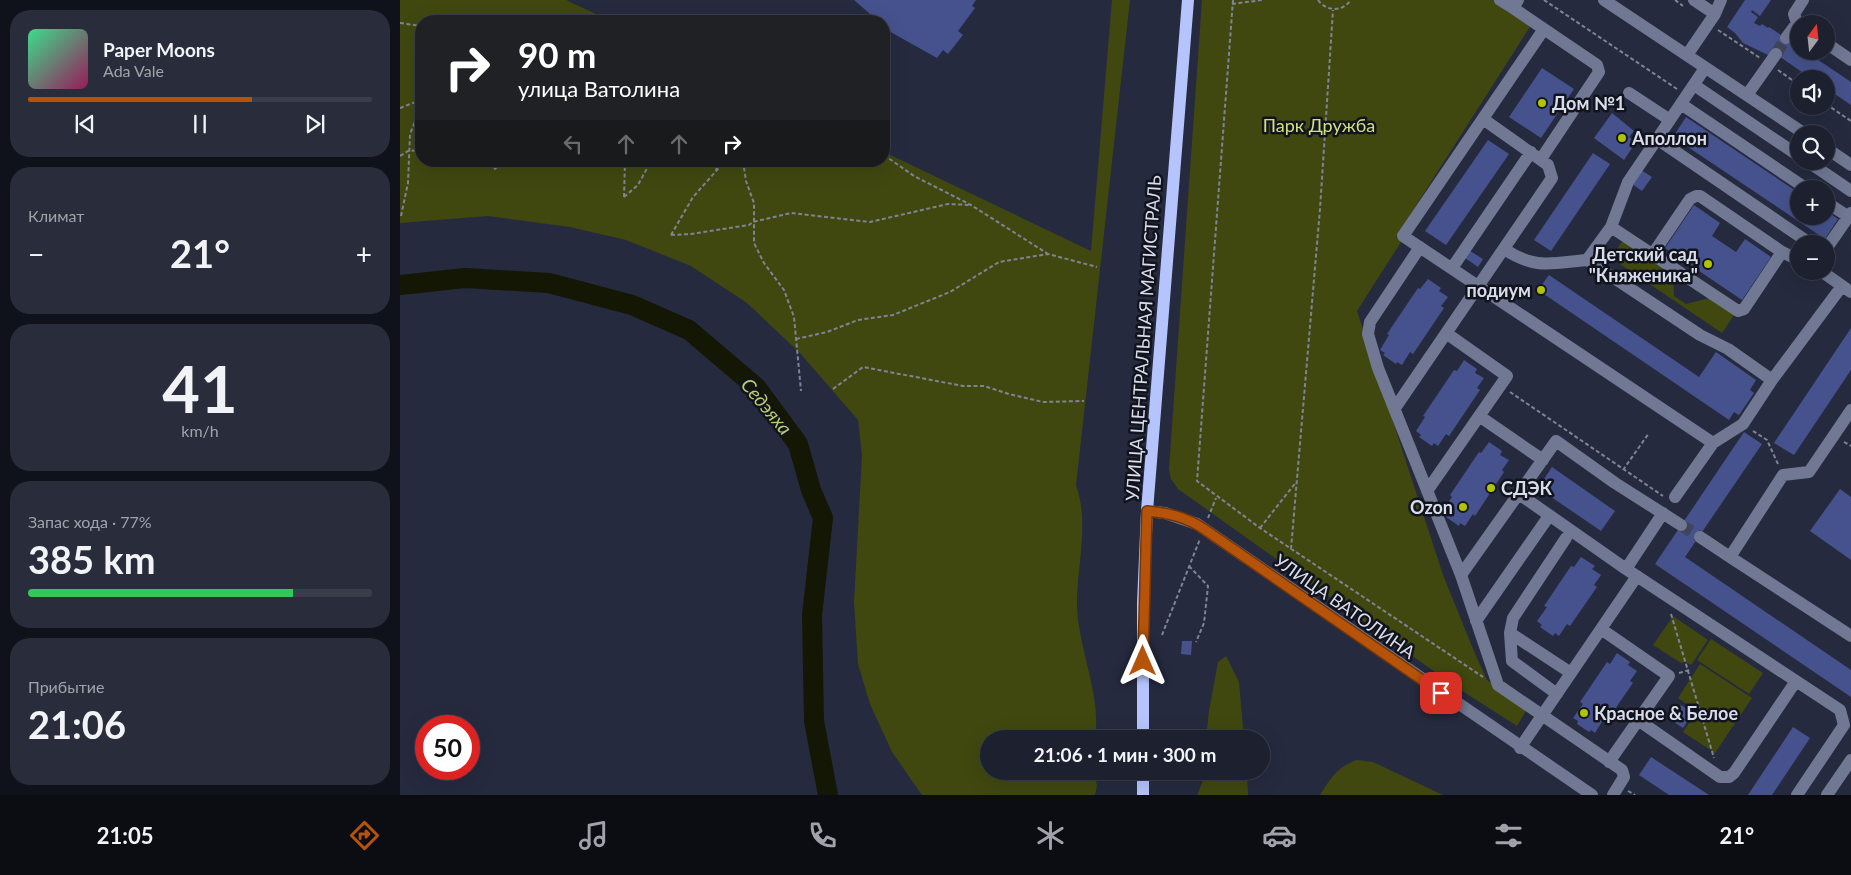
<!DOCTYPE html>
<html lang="ru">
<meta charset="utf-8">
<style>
body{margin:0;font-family:Lato,sans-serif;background:#292d3b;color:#f1f3f6;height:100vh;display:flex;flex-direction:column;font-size:19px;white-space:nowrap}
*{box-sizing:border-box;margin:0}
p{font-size:16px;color:#a0a3aa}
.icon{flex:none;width:28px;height:28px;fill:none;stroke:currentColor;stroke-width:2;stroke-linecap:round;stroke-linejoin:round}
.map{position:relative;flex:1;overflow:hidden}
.side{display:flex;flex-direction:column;gap:10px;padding:10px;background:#0f121a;width:400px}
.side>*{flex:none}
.hud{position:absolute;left:15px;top:15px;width:475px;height:152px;border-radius:20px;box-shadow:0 5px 20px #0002,0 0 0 1px #3a3e4b;background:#202124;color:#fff;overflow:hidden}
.needle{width:32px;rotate:15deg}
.controls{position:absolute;left:1390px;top:15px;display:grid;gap:10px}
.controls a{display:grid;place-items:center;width:45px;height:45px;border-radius:50%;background:#1c202f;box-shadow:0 5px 20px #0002,0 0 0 1px #3a3e4b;font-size:25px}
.speed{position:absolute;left:15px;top:715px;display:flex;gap:10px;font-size:25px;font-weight:700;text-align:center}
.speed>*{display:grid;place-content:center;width:65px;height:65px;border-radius:50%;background:#1c202f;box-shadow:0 5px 20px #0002,0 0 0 1px #3a3e4b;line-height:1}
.speed .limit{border:8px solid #d22;background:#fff;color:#111}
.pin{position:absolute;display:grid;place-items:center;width:42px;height:42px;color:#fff;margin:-21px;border-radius:10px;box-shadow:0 2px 8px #0006}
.me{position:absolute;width:55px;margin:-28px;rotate:0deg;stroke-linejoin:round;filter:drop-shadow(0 0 4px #0008)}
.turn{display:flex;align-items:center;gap:18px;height:105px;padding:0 20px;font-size:22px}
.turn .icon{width:65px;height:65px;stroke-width:2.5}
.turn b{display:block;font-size:35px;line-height:42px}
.lanes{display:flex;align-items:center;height:48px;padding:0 20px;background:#0003;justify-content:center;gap:25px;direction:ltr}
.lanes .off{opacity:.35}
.big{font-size:38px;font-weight:700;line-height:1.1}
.side .tile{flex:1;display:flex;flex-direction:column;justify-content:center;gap:8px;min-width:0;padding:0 18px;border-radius:20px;background:#292d3b}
.side .dial{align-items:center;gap:0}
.dial b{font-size:65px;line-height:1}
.song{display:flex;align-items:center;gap:15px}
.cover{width:60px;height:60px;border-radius:8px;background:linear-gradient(135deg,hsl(150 70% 55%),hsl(330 70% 35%))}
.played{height:5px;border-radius:2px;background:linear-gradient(90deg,#b45309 65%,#3a3e4b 65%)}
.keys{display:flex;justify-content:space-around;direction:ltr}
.heat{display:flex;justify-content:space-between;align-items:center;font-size:28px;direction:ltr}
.charge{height:8px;border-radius:4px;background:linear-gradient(90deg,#34c759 77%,#3a3e4b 0)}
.trip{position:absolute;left:580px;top:730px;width:290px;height:50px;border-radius:25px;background:#1c202f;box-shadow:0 5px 20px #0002,0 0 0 1px #3a3e4b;font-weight:700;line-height:50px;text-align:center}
.menu{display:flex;height:80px;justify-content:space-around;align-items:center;background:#0b0d13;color:#a0a3aa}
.menu .icon{width:35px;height:35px}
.menu .active{color:#b45309}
.menu b{font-size:22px;color:#f1f3f6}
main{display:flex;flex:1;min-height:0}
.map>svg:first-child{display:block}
.green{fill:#404810}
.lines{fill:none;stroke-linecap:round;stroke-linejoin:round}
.river{stroke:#141703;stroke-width:20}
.building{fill:#46528d}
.minor-tunnel{stroke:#404559;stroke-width:12;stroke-dasharray:12 6;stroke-linecap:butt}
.path{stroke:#7f8495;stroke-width:2;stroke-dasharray:4 2.5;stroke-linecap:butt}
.minor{stroke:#707893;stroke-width:12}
.major{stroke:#b5c4fd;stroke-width:12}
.route-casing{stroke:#753606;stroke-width:12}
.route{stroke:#b45309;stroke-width:9}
.poi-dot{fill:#b0c500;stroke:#11141d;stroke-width:2}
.labels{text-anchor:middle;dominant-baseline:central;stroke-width:5;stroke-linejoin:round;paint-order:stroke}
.poi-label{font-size:18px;font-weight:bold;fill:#d9ddeb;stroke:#11141d;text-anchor:start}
.park-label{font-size:18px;fill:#d0e17e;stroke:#11141d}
.street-label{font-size:18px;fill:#d9ddeb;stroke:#11141d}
.water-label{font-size:19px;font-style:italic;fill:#bdcd6a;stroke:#11141d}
</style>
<main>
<section class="side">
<div class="tile">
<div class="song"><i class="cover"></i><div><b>Paper Moons</b><p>Ada Vale</p></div></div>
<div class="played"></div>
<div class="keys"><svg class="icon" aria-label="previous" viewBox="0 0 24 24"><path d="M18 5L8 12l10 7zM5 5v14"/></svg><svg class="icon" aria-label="pause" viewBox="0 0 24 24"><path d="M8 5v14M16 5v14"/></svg><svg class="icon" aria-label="next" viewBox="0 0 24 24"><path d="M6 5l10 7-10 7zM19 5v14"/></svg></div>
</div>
<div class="tile"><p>Климат</p>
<div class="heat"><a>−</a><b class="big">21°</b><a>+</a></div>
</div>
<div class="tile dial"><b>41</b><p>km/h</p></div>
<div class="tile"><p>Запас хода · 77%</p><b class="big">385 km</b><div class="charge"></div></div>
<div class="tile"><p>Прибытие</p><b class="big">21:06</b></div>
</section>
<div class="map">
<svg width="1451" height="795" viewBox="0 0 1451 795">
<rect width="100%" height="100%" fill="#252a3f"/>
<!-- green -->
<path class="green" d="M0,0H166L211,21H21V161H484V152L691,251L712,0H730L676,485C689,522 678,561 677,599C676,646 702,692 695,739H589V771H694L697,786L695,795H522L492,752L470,704L458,664L454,602L462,455L458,420L400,353L347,303L291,266L226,240L170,227L88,216L0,223Z
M802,0H1099L1133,22L996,237L1001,242L957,311L1043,575L1076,656L1087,680L1127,709L1117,726L1056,687L778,489L771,479L769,469Z
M1223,240L1273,273L1274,296L1286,304L1309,298L1334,315L1322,333L1211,258Z
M1273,616L1308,640L1291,665L1285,662L1281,663L1253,645Z
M1311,639L1363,673L1349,694L1297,660Z
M826,656L839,682L844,739H806L809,711L818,662Z
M1300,664L1352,698L1315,753L1283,732L1297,711L1278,698Z
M957,760L973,762L1043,795H920C930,779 938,766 957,760Z
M804,771H847L848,795H797L803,781Z"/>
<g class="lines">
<!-- river -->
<path class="river" d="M0,285L65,278L149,283L232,305L289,330L356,387L398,444L411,490L423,518L412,615L414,721L428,795"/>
</g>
<!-- building -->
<path class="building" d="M454,0H576L572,6L575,8L558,31L563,35L548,54L543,50L537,58L487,30L484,27V21H478Z
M1345,0H1371L1360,16L1352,10L1351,12L1358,17L1354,23L1360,26L1362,24L1368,28L1369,27L1399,47V51H1405L1451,82V105L1426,88V79H1412L1373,52L1370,56L1343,43L1335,33L1327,27Z
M1142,68L1174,89L1141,138L1109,117Z
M1212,113L1234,131L1229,137L1236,142L1224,160L1194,138Z
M1286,117L1399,193V216H1426V211L1438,219L1425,239L1273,137Z
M1088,140L1109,154L1046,245L1025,231Z
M1193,153L1210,164L1151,251L1134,240Z
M1241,170L1252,177L1242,191L1232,184Z
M1294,205L1320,223L1312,236L1336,252L1345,239L1371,257L1342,300L1265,248Z
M1070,251L1083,259L1078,267L1065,258Z
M1149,275L1299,377L1316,352L1356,380L1350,390L1354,393L1339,415L1334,412L1329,420L1138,290Z
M1028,279L1041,288L1039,291L1048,297L1041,306L1044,308L1013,354L1010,352L1002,365L997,362L996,364L983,355L985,353L980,350L989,335L987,334L1018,288L1020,289Z
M1451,328V370L1394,455L1374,443Z
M1064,360L1077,369L1075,373L1084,378L1077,388L1080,390L1049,436L1046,434L1038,446L1034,443L1032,446L1019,437L1021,435L1016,431L1025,417L1023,416L1054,370L1057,371Z
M1344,432L1362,444L1285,557L1451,670V697L1255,564Z
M1089,442L1102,451L1100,455L1109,460L1102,470L1104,472L1075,516L1073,514L1065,526L1060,523L1059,526L1046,517L1047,515L1042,511L1052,497L1050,495L1079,452L1081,453Z
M1152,467L1215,511L1201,531L1138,488Z
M1440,489L1451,497V560L1410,531Z
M1181,557L1195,566L1192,569L1201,575L1194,585L1197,587L1170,626L1167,624L1159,636L1155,633L1153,636L1140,627L1142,625L1137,621L1147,607L1144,606L1171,566L1174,567Z
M782,641H792L791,655L781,654Z
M1217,653L1230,662L1228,665L1237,671L1230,681L1233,683L1206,722L1203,720L1195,733L1191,730L1189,732L1177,724L1178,721L1173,718L1183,704L1180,702L1207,662L1210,664Z
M1281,705L1293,713L1283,728L1271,720Z
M1393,727L1410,738L1372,795H1348Z
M1251,757L1309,795H1269L1239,775Z"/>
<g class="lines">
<!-- minor-tunnel -->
<path class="minor-tunnel" d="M1376,54L1386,38
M1281,525L1300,537"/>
<!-- path -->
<path class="path" d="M833,0L797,481L860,528L1083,677
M918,0C927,12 942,12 951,0
M1144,0L1277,89
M1275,0L1283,6
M832,4L862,0
M48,21L106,15L150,21
M0,23L21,26
M1318,30L1360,58
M1378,70L1399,85
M1426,104L1451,121
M0,108L21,100
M484,155L514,176L571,205L648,254
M0,156L8,151L21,150
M92,161L95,169L105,161
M343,161L346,181L354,203V243L364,263L384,290L394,317L401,391
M316,171L318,161
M224,197L238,185L251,161
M224,197L225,161
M1,216L8,183L10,134L21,107
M271,235L291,234L349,225L353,222L391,213L470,222L548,204L571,205
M271,235L293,197L325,161
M396,339L427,332L458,320L493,315L550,292L599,262L648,254L697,267
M433,389L463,367L563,386H584L609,394L643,402L684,401
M1110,392L1263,496
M1353,431L1367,440L1378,464
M1444,442L1451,446
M1223,470L1249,433
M808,518L816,498
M860,528L897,481
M891,549L920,209L933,10
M789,566L808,586L804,623L796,642
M1271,614L1314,758
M762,635L800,539
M1279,673L1289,670
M1228,791L1235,795"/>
<!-- minor -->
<path class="minor" d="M1100,0L1113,8
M1118,0L1113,8L1197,65L1199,72L1141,159
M1204,0L1405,134
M1294,0L1315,14
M1397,23L1394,14L1403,0
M1144,29L1003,236L1313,443L1275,497
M1386,38L1397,23L1399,24
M1426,43L1451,60
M1287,55L1315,14L1321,0
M1294,85L1399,156
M1229,93L1270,120
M1347,95L1376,54
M1281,104L1407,189
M1257,139L1411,244
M1426,148L1451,165
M1407,161L1451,191
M1426,202L1449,217
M1211,227L1338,311L1344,309L1382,252
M1020,247L970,322L968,334L978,368L1061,575
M1104,249C1136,270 1151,263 1187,260L1211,227L1228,182L1305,68
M1426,249L1451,213
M1252,255L1290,199L1296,196H1300L1382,252L1399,260
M1187,260L1300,335L1328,349L1372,380L1343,424L1313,443
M1052,268L1131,152
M1421,271L1451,292
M1372,380L1442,286
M995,408L1152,178L1148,165L1083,119
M1451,410L1409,472L1383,475L1330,557L1451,636
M1079,416L1143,460
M1027,491L1107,376L1046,333
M1119,494L1226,569
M747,511L765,513L797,524L1192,795
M1263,513L1226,569L1440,710L1444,725L1397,795
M1300,537L1330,557
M1166,538L1113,618L1110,633L1171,673
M1076,621L1149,516
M1201,629L1269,676L1209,762
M1110,633L1112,661L1157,694
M1238,720L1320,777H1329L1334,773L1396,681
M1120,748L1237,576
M1213,795L1224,777L1222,770L1098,685L1061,575L1156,441L1215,483L1281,525
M1427,795L1451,760"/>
<!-- major -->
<path class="major" d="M743,739V603L747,511L788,0
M743,795V771"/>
</g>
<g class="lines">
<!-- route casing -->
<g class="route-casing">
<path id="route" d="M743,661L747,511C769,513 786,517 804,529L1041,693"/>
</g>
<!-- route -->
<use href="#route" class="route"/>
</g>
<!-- markers -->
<g class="poi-dot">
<circle cx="1142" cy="103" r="5"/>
<circle cx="1222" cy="138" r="5"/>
<circle cx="1308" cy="264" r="5"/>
<circle cx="1141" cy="290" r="5"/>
<circle cx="1091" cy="488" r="5"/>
<circle cx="1063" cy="507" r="5"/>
<circle cx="1184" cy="713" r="5"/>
</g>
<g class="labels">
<!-- poi labels -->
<g class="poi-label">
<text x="1152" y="103">Дом №1</text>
<text x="1232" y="138">Аполлон</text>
<text x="1298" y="254" text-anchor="end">Детский сад<tspan x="1298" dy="21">"Княженика"</tspan></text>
<text x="1131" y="290" text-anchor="end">подиум</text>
<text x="1101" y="488">СДЭК</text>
<text x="1053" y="507" text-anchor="end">Ozon</text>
<text x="1194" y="713">Красное &amp; Белое</text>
</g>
<!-- park labels -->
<g class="park-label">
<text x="919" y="125">Парк Дружба</text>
</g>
<!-- street labels -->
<g class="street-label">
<text transform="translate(743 338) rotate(-86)">УЛИЦА ЦЕНТРАЛЬНАЯ МАГИСТРАЛЬ</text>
<text transform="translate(945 606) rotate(35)">УЛИЦА ВАТОЛИНА</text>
</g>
<!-- water labels -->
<g class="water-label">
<text transform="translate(367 406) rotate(50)">Седэяха</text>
</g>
</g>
</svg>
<div class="controls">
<a><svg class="needle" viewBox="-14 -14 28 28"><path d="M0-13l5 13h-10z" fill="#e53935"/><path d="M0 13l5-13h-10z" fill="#a0a3aa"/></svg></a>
<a><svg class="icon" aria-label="sound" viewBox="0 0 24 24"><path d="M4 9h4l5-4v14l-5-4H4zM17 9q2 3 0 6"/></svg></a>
<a><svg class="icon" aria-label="search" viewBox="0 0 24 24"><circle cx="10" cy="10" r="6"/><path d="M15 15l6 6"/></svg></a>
<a>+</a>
<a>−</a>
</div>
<div class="speed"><div class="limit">50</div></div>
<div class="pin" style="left:1041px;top:693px;background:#d93025"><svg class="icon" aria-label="arrive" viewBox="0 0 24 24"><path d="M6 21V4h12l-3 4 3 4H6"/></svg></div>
<svg class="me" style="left:743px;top:661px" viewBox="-20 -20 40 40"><path d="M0-17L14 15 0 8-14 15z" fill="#b45309" stroke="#fff" stroke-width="4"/></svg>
<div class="trip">21:06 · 1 мин · 300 m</div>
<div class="hud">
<div class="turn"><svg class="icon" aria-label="right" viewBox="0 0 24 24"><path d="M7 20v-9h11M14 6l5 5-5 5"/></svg><div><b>90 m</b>улица Ватолина</div></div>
<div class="lanes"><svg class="icon off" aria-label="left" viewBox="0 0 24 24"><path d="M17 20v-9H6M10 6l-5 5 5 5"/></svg><svg class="icon off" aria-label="ahead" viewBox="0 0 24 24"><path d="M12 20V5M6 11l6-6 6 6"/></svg><svg class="icon off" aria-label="ahead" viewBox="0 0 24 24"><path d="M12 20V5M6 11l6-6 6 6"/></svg><svg class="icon" aria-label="right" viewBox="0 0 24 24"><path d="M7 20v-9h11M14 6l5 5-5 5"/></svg></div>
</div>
</div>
</main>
<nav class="menu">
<b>21:05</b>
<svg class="icon active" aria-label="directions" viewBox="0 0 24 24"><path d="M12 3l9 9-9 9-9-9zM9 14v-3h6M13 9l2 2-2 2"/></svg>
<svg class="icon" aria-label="music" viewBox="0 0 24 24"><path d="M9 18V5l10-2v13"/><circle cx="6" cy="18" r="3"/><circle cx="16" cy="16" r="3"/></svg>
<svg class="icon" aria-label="phone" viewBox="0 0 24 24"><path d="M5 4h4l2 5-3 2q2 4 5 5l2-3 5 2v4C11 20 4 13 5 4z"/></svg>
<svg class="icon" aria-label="climate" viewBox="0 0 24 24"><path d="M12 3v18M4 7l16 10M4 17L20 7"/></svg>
<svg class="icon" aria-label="car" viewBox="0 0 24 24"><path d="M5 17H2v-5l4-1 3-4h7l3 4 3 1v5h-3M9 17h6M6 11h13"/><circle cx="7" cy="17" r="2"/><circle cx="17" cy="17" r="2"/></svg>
<svg class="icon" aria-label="filters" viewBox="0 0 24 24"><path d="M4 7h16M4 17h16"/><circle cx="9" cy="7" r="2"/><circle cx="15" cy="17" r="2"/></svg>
<b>21°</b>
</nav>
